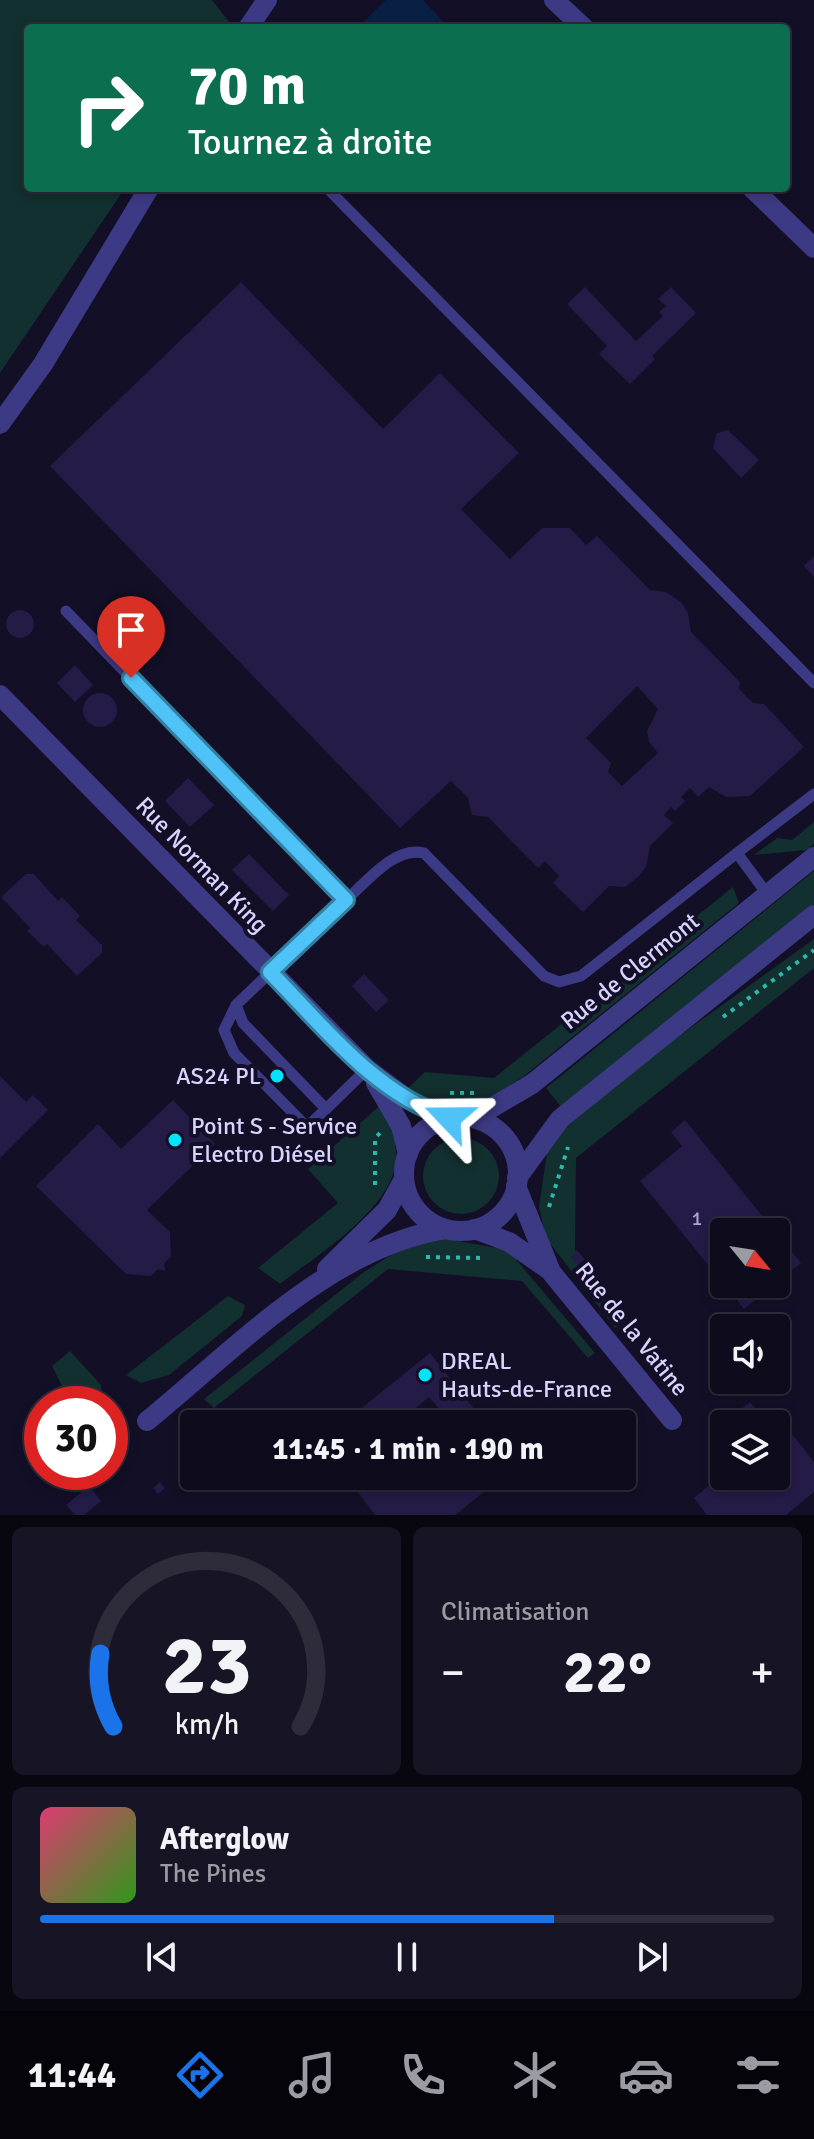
<!DOCTYPE html>
<html lang="fr">
<meta charset="utf-8">
<style>
body{margin:0;font-family:Signika,sans-serif;background:#171425;color:#f1f3f6;height:100vh;display:flex;flex-direction:column;font-size:30px;white-space:nowrap}
*{box-sizing:border-box;margin:0}
p{font-size:26px;color:#9b9ba3}
.icon{flex:none;width:44px;height:44px;fill:none;stroke:currentColor;stroke-width:2;stroke-linecap:round;stroke-linejoin:round}
.map{position:relative;height:1515px;overflow:hidden}
.details{display:flex;flex-direction:column;gap:12px;padding:12px;background:#08060f;flex:1}
.details>*{flex:none}
.top-card{position:absolute;left:24px;top:24px;width:766px;height:168px;border-radius:8px;box-shadow:0 4px 12px #0003,0 0 0 2px #2e2b3b;background:#0b6e4f;color:#fff;overflow:hidden}
.needle{width:52px;rotate:120deg}
.fabs{position:absolute;left:710px;top:1218px;display:grid;gap:16px}
.fabs a{display:grid;place-items:center;width:80px;height:80px;border-radius:8px;background:#0e0b1c;box-shadow:0 4px 12px #0003,0 0 0 2px #2e2b3b;font-size:40px}
.speed{position:absolute;left:24px;top:1386px;display:flex;gap:16px;font-size:40px;font-weight:700;text-align:center}
.speed>*{display:grid;place-content:center;width:104px;height:104px;border-radius:50%;background:#0e0b1c;box-shadow:0 4px 12px #0003,0 0 0 2px #2e2b3b;line-height:1}
.speed .limit{border:12px solid #d22;background:#fff;color:#111}
.pin{position:absolute;display:grid;place-items:center;width:68px;height:68px;color:#fff;margin:-82px -34px;border-radius:50% 50% 50% 0;rotate:-45deg;box-shadow:0 0 8px #0007}
.pin .icon{rotate:45deg}
.me{position:absolute;width:88px;margin:-44px;rotate:293deg;stroke-linejoin:round;filter:drop-shadow(0 0 6px #0008)}
.turn{display:flex;align-items:center;gap:28px;height:168px;padding:0 32px;font-size:36px}
.turn .icon{width:104px;height:104px;stroke-width:2.5}
.turn b{display:block;font-size:56px;line-height:68px}
.big{font-size:60px;font-weight:700;line-height:1.1}
.details .card{flex:1;display:flex;flex-direction:column;justify-content:center;gap:12px;min-width:0;padding:0 28px;border-radius:12px;background:#171425}
.details .dial{align-items:center;gap:0}
.dial svg{height:208px;overflow:visible;fill:none;stroke:#2e2b3b;stroke-width:7;stroke-linecap:round;text-anchor:middle}
.dial text{fill:#f1f3f6;stroke:none}
.song{display:flex;align-items:center;gap:24px}
.cover{width:96px;height:96px;border-radius:12px;background:linear-gradient(135deg,hsl(340 70% 55%),hsl(110 70% 35%))}
.played{height:8px;border-radius:4px;background:linear-gradient(90deg,#1a73e8 70%,#2e2b3b 70%)}
.keys{display:flex;justify-content:space-around;direction:ltr}
.heat{display:flex;justify-content:space-between;align-items:center;font-size:44px;direction:ltr}
.details .tiles{flex:1;display:grid;gap:12px;grid-template-columns:1fr 1fr}
.card:last-child{grid-column:span 2}
.trip{position:absolute;left:180px;top:1410px;width:456px;height:80px;border-radius:8px;background:#0e0b1c;box-shadow:0 4px 12px #0003,0 0 0 2px #2e2b3b;font-weight:700;line-height:80px;text-align:center}
.tab-bar{display:flex;height:128px;justify-content:space-around;align-items:center;background:#06040b;color:#9b9ba3}
.tab-bar .icon{width:56px;height:56px}
.tab-bar .current{color:#1a73e8}
.tab-bar b{font-size:36px;color:#f1f3f6}
.map>svg:first-child{display:block}
.green{fill:#12302f}
.water{fill:#0a1f44}
.building{fill:#241b47;fill-rule:evenodd}
.lines{fill:none;stroke-linecap:round;stroke-linejoin:round}
.path{stroke:#2fb8b0;stroke-width:4;stroke-dasharray:4 6;stroke-linecap:butt}
.lane{stroke:#3d3a85;stroke-width:11}
.street{stroke:#3d3a85;stroke-width:20}
.route-casing{stroke:#337fa1;stroke-width:20}
.route{stroke:#4fc3f7;stroke-width:14}
.poi-dot{fill:#00e5ff;stroke:#130f26;stroke-width:3}
.labels{text-anchor:middle;dominant-baseline:central;stroke-width:8;stroke-linejoin:round;paint-order:stroke}
.number-label{font-size:20px;fill:#aca6d1}
.street-label{font-size:24px;fill:#d9d4ff;stroke:#130f26}
.poi-label{font-size:24px;fill:#d9d4ff;stroke:#130f26;text-anchor:start}
</style>
<div class="map">
<svg width="814" height="1515" viewBox="0 0 814 1515">
<rect width="100%" height="100%" fill="#130f26"/>
<!-- green -->
<path class="green" d="M0,0H212L230,23L227,28H28V188H125L0,373Z
M814,822V844L807,850L754,855L777,838L792,840Z
M814,871V904L562,1108L546,1088Z
M733,887L739,903L524,1076C477,1107 459,1119 407,1089L425,1072L494,1078Z
M814,939V968L576,1158L575,1250L625,1322L615,1328L546,1238L539,1207L547,1152L561,1132L585,1110L668,1044Z
M384,1102C389,1119 396,1138 396,1156C397,1206 316,1256 280,1284L258,1268L338,1203L308,1169Z
M423 1176a38 38 0 1 1 76 0a38 38 0 1 1-76 0Z
M447,1239L508,1250L595,1353L588,1358L522,1281L388,1269L214,1408L204,1399L364,1272L404,1247Z
M228,1296L245,1305L242,1316L169,1375L141,1383L126,1375Z
M70,1351L101,1385L102,1404H65L64,1390L52,1366Z"/>
<!-- water -->
<path class="water" d="M386,0H423L449,28H357Z"/>
<!-- building -->
<path class="building" d="M241,282L383,429L440,373L519,453L461,509L510,559L542,528H570L586,545L597,536L650,590L666,592L682,603L688,613L691,632L740,682L739,689L753,703L764,704L804,747L750,796L726,797L709,787L698,797L690,788L681,797L685,801L675,811L671,807L664,815L673,823L650,846L646,867L639,876L625,887L609,886L583,912L553,883L559,876L545,861L538,868L488,817L472,815L468,798L451,781L400,828L50,466ZM637,686L658,709L647,731L649,742L658,753L622,786L608,772L611,763L586,738Z
M585,287L636,341L663,316L659,312L666,306L658,299L671,287L696,313L652,356L655,359L630,384L599,354L607,346L567,304Z
M728,430L759,460L741,478L713,448L717,433Z
M814,556V577L804,566Z
M6 624a14 14 0 1 1 28 0a14 14 0 1 1-28 0Z
M75,665L93,685L75,702L57,683Z
M83 710a17 17 0 1 1 34 0a17 17 0 1 1-34 0Z
M188,778L214,805L190,827L165,801Z
M249,854L289,895L273,911L232,870Z
M26,874H34L58,901L62,897L80,916L76,920L102,945V953L77,976L47,944L44,947L27,931L30,928L1,897Z
M364,974L389,1000L376,1012L352,986Z
M0,1076L26,1102L33,1095L48,1110L0,1158Z
M173,1100L215,1144L147,1210L170,1232L171,1257L164,1263L165,1271L158,1269L151,1276L126,1274L36,1186L98,1124L121,1149Z
M685,1120L775,1232H724V1257L709,1266L640,1181L682,1146L671,1132Z
M776,1233L801,1263L776,1283Z
M577,1250L586,1261L579,1267L571,1257Z
M724,1276V1284H775L744,1309L720,1279Z
M430,1353L486,1424H452L429,1397L396,1424H342Z
M750,1402L768,1424H722Z
M785,1425L814,1462V1492L786,1515H707L694,1498L724,1473L776,1476V1432Z
M346,1476L402,1478L504,1476L455,1515H375Z
M160,1482L165,1488L158,1494L153,1488Z
M89,1486L101,1501L84,1515H75L66,1505Z"/>
<g class="lines">
<!-- path -->
<path class="path" d="M723,1017L814,950
M450,1093H474
M375,1185V1138L381,1132
M549,1207L568,1147
M426,1257L485,1258"/>
<!-- lane -->
<path class="lane" d="M327,188L814,683
M66,611L346,900L236,1005L243,1023L326,1109L367,1069
M737,853L814,794
M346,900C367,882 394,846 424,853L544,976L559,982L581,976L737,853L767,894
M236,1005L224,1030L234,1053L307,1127L326,1109"/>
<!-- street -->
<path class="street" d="M554,0L584,28
M248,28L267,0
M752,188L814,248
M0,424L43,364L149,188
M0,695L367,1069L407,1099L449,1118
M376,1083L401,1126L408,1154
M404 1174a57 57 0 1 1 114 0a57 57 0 1 1-114 0Z
M474,1118L532,1084L814,857
M517,1178L560,1119L814,915
M516,1186L551,1272L672,1420
M474,1229L509,1242L548,1269
M327,1269L387,1210L404,1179
M147,1421C233,1351 333,1245 447,1229"/>
</g>
<g class="lines">
<!-- route casing -->
<g class="route-casing">
<path id="route" d="M131,678L346,900L270,972C323,1026 375,1094 449,1118"/>
</g>
<!-- route -->
<use href="#route" class="route"/>
</g>
<!-- markers -->
<g class="poi-dot">
<circle cx="277" cy="1076" r="8"/>
<circle cx="175" cy="1140" r="8"/>
<circle cx="425" cy="1375" r="8"/>
</g>
<g class="labels">
<!-- number labels -->
<g class="number-label">
<text x="697" y="1218">1</text>
</g>
<!-- street labels -->
<g class="street-label">
<text transform="translate(202 865) rotate(46)">Rue Norman King</text>
<text transform="translate(630 971) rotate(-39)">Rue de Clermont</text>
<text transform="translate(632 1329) rotate(51)">Rue de la Vatine</text>
</g>
<!-- poi labels -->
<g class="poi-label">
<text x="261" y="1076" text-anchor="end">AS24 PL</text>
<text x="191" y="1126">Point S - Service<tspan x="191" dy="28">Electro Diésel</tspan></text>
<text x="441" y="1361">DREAL<tspan x="441" dy="28">Hauts-de-France</tspan></text>
</g>
</g>
</svg>
<div class="fabs">
<a><svg class="needle" viewBox="-14 -14 28 28"><path d="M0-13l5 13h-10z" fill="#e53935"/><path d="M0 13l5-13h-10z" fill="#9b9ba3"/></svg></a>
<a><svg class="icon" aria-label="sound" viewBox="0 0 24 24"><path d="M4 9h4l5-4v14l-5-4H4zM17 9q2 3 0 6"/></svg></a>
<a><svg class="icon" aria-label="layers" viewBox="0 0 24 24"><path d="M12 4l9 5-9 5-9-5zM3 14l9 5 9-5"/></svg></a>
</div>
<div class="speed"><div class="limit">30</div></div>
<div class="pin" style="left:131px;top:678px;background:#d93025"><svg class="icon" aria-label="arrive" viewBox="0 0 24 24"><path d="M6 21V4h12l-3 4 3 4H6"/></svg></div>
<svg class="me" style="left:449px;top:1118px" viewBox="-20 -20 40 40"><path d="M0-17L14 15 0 8-14 15z" fill="#4fc3f7" stroke="#fff" stroke-width="4"/></svg>
<div class="trip">11:45 · 1 min · 190 m</div>
<div class="top-card">
<div class="turn"><svg class="icon" aria-label="right" viewBox="0 0 24 24"><path d="M7 20v-9h11M14 6l5 5-5 5"/></svg><div><b>70 m</b>Tournez à droite</div></div>
</div>
</div>
<section class="details">
<div class="tiles">
<div class="card dial"><svg viewBox="0 0 100 80">
<path d="M14 69A42 42 0 1 1 86 69"/>
<path d="M14 69A42 42 0 0 1 9 41" stroke="#1a73e8"/>
<text x="50" y="56" font-size="32" font-weight="700">23</text>
<text x="50" y="72" font-size="11">km/h</text>
</svg></div>
<div class="card"><p>Climatisation</p>
<div class="heat"><a>−</a><b class="big">22°</b><a>+</a></div>
</div>
<div class="card">
<div class="song"><i class="cover"></i><div><b>Afterglow</b><p>The Pines</p></div></div>
<div class="played"></div>
<div class="keys"><svg class="icon" aria-label="previous" viewBox="0 0 24 24"><path d="M18 5L8 12l10 7zM5 5v14"/></svg><svg class="icon" aria-label="pause" viewBox="0 0 24 24"><path d="M8 5v14M16 5v14"/></svg><svg class="icon" aria-label="next" viewBox="0 0 24 24"><path d="M6 5l10 7-10 7zM19 5v14"/></svg></div>
</div>
</div>
</section>
<nav class="tab-bar">
<b>11:44</b>
<svg class="icon current" aria-label="directions" viewBox="0 0 24 24"><path d="M12 3l9 9-9 9-9-9zM9 14v-3h6M13 9l2 2-2 2"/></svg>
<svg class="icon" aria-label="music" viewBox="0 0 24 24"><path d="M9 18V5l10-2v13"/><circle cx="6" cy="18" r="3"/><circle cx="16" cy="16" r="3"/></svg>
<svg class="icon" aria-label="phone" viewBox="0 0 24 24"><path d="M5 4h4l2 5-3 2q2 4 5 5l2-3 5 2v4C11 20 4 13 5 4z"/></svg>
<svg class="icon" aria-label="climate" viewBox="0 0 24 24"><path d="M12 3v18M4 7l16 10M4 17L20 7"/></svg>
<svg class="icon" aria-label="car" viewBox="0 0 24 24"><path d="M5 17H2v-5l4-1 3-4h7l3 4 3 1v5h-3M9 17h6M6 11h13"/><circle cx="7" cy="17" r="2"/><circle cx="17" cy="17" r="2"/></svg>
<svg class="icon" aria-label="filters" viewBox="0 0 24 24"><path d="M4 7h16M4 17h16"/><circle cx="9" cy="7" r="2"/><circle cx="15" cy="17" r="2"/></svg>
</nav>
